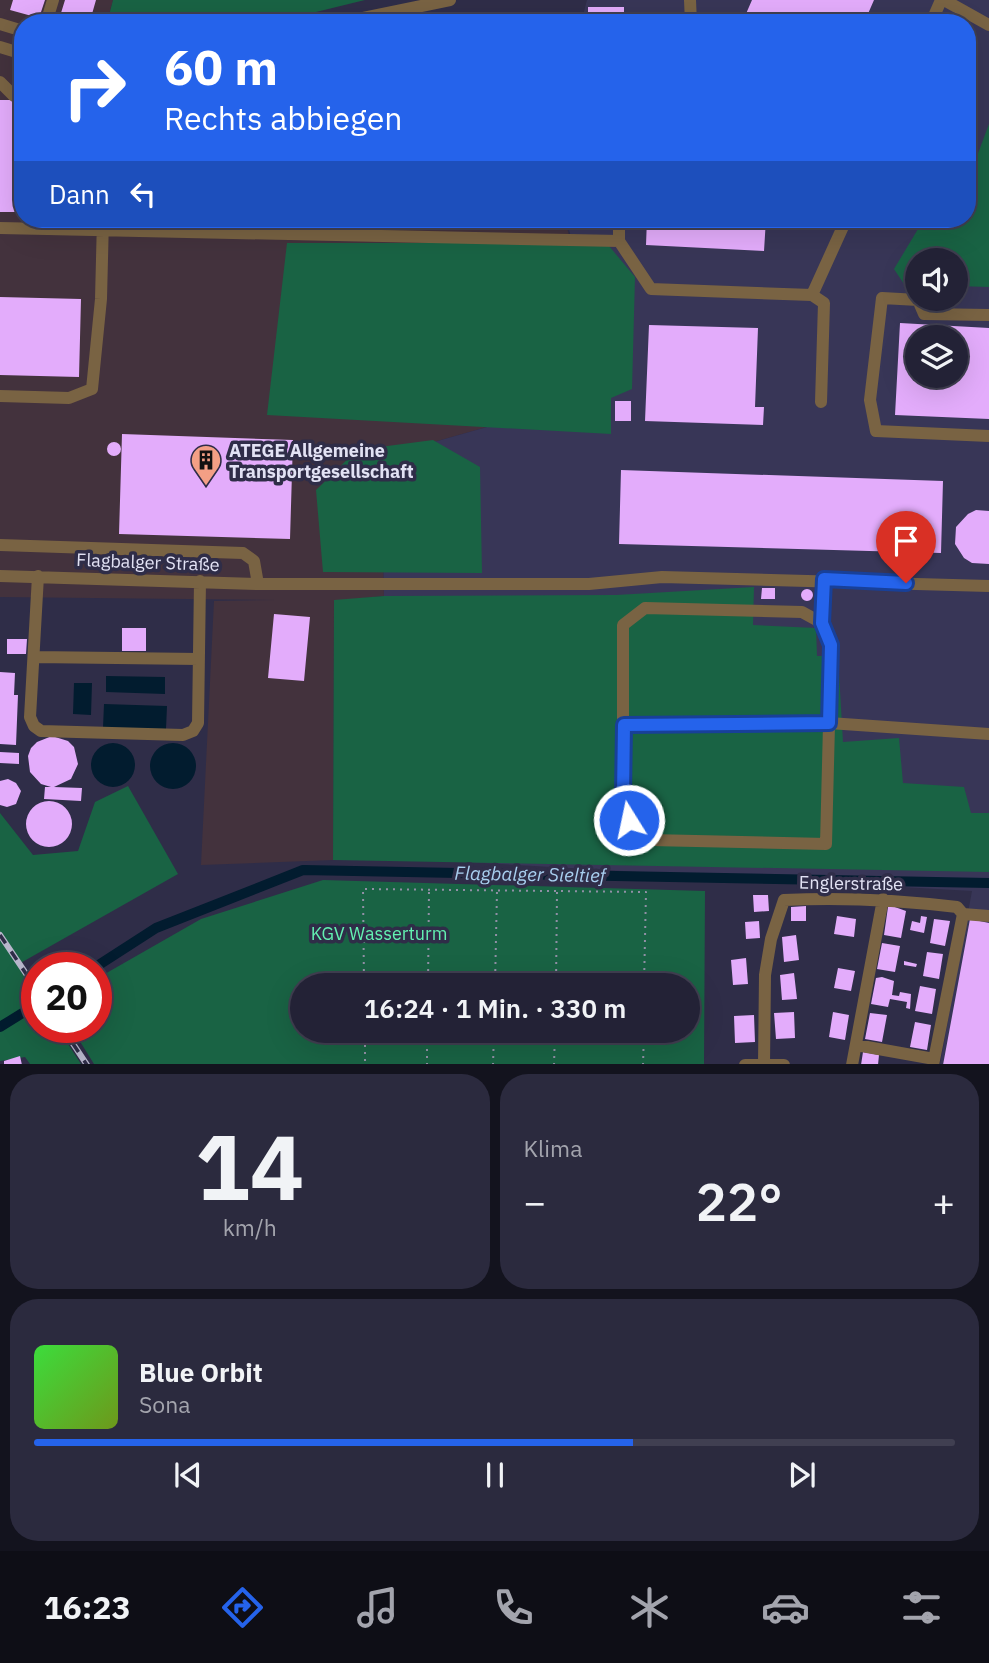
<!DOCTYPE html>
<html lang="de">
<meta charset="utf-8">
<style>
body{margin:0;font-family:"IBM Plex Sans",sans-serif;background:#2b2a3e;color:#f1f3f6;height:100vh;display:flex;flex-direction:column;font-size:26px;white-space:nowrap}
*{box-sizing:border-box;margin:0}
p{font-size:23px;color:#a3a4ad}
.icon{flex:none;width:38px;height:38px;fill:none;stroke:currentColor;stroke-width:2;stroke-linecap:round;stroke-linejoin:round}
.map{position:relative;height:1064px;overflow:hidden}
.side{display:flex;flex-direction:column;gap:10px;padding:10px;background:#13131e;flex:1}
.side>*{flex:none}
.guide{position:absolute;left:14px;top:14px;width:962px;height:214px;border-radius:28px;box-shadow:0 7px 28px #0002,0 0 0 2px #403f51;background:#2563eb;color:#fff;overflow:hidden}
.fabs{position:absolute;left:905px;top:248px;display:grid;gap:14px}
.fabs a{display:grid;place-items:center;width:63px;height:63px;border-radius:50%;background:#232236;box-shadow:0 7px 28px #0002,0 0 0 2px #403f51;font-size:35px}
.speed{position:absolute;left:21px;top:952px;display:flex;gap:14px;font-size:35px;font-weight:700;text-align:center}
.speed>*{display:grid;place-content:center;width:91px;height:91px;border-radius:50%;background:#232236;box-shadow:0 7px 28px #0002,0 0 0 2px #403f51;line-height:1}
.speed .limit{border:10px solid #d22;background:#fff;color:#111}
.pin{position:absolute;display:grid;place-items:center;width:60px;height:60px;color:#fff;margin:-72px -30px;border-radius:50% 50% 50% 0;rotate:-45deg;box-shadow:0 0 7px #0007}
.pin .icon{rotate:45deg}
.me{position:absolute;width:77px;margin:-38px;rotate:350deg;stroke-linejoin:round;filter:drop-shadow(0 0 5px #0008)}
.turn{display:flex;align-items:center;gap:24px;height:147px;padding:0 35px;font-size:32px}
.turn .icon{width:91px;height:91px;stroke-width:2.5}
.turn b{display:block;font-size:49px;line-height:60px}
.then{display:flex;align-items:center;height:66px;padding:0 35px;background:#0003;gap:14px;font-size:26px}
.big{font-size:52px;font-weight:600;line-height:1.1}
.side .widget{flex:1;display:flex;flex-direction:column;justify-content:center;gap:10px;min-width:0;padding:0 24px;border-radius:28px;background:#2b2a3e}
.side .dial{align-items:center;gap:0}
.dial b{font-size:91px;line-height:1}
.song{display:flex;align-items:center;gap:21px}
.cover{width:84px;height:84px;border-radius:10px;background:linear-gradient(135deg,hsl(120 70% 55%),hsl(80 70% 35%))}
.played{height:7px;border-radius:4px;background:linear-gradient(90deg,#2563eb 65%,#403f51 65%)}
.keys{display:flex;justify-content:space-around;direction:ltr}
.heat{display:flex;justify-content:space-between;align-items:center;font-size:38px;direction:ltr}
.side .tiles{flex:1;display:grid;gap:10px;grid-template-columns:1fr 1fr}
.widget:last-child{grid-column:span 2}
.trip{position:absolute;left:290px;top:973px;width:410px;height:70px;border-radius:35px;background:#232236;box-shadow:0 7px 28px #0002,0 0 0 2px #403f51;font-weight:600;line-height:70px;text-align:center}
.tabs{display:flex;height:112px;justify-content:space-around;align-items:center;background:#0e0e16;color:#a3a4ad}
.tabs .icon{width:49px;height:49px}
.tabs .active{color:#2563eb}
.tabs b{font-size:32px;color:#f1f3f6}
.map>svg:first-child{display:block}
.commercial{fill:#43323d}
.built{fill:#383657;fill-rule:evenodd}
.green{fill:#196344;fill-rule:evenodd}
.water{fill:#021c2f}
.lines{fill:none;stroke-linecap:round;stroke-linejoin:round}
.canal{stroke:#021c2f;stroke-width:10}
.building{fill:#e3acfb;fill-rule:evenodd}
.path{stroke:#9190a6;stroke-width:2;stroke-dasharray:2 5;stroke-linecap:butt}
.minor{stroke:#796343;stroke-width:12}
.rail-casing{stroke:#b8b7cc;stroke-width:6}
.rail{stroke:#2f2d48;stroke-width:3.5;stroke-dasharray:10;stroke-linecap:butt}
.route-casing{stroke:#184099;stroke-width:18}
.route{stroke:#2563eb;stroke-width:12}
.labels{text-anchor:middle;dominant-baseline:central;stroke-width:7;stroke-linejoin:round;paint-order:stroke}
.poi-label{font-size:18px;font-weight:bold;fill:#e2e2f4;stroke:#2f2d48;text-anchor:start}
.street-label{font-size:18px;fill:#e2e2f4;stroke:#2f2d48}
.park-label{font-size:18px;fill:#63f1b1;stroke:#2f2d48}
.water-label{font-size:19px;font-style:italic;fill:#a8ceef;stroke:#2f2d48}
</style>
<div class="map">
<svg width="989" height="1065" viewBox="0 0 989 1065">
<rect width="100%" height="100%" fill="#2f2d48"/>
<!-- commercial -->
<path class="commercial" d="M0,0H113L107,23H23V219H389L567,228L615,391L381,457L384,596L334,601L333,860L201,865L214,601L277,600L0,597Z"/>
<!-- built -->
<path class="built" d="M587,0H989V1064H940L972,891L378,857L384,596L381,457L615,391L566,219H968V23H581ZM917,261H956V299H917ZM917,338H956V376H917Z"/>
<!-- green -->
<path class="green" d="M113,0H365L271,23H107Z
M989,124V287L956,286V261H917V284H904L894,269L924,219H968V166L974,164Z
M287,243H567L609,246L635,277L632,389L611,398V434L267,415Z
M433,440L480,467L482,573L323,572L316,490L357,450Z
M754,587L753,625L816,628L817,656H838L843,742L899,738L903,783L964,787L971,813H989V872L333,860L334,600L384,596L616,595Z
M128,786L178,874L17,965L37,996V1027H57L81,1064H30L25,1057L0,1061V813L33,855L78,851L95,802Z
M323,880L705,891L704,1064H94L71,1027H96V979L201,919ZM303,985H688V1031H303Z"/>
<!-- water -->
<path class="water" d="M106,676L165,677V694L106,692Z
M74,683H92L91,715L73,714Z
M104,704L167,706L166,729L103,728Z
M91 765a22 22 0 1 1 44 0a22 22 0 1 1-44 0Z
M150 766a23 23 0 1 1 46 0a23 23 0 1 1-46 0Z"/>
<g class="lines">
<!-- canal -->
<path class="canal" d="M94,968L156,928L303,870L989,883
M0,1027L37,1004"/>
</g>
<!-- building -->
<path class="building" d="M13,0H45L39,18L10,10Z
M65,0H96L90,21L61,13Z
M752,0H874L864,23H742Z
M588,7H624V22L588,23Z
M0,100H23V212H0Z
M647,219H766L764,251L646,245Z
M0,297L81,299L79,377L0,375Z
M900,323L989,328V419L895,415ZM917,338H956V376H917Z
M649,325L758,328L755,407H764L763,425L645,421Z
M615,401H631V421H615Z
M122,434L293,440L290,539L119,534Z
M107 449a7 7 0 1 1 14 0a7 7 0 1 1-14 0Z
M621,470L943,481L941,553L619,544Z
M976,510L989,511V564L972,563L964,558L955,544L956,527L968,514Z
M762,588H775V599H761Z
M801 595a6 6 0 1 1 12 0a6 6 0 1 1-12 0Z
M274,614L310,617L304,681L268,678Z
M122,628H146V651H122Z
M7,639H27L26,654H7Z
M0,672L15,673L14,695H18L16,745L0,744Z
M52,736L68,741L74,747L78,764L71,779L54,787L82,788L81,801L44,799L45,787H51L41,784L30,772L28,756L31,748L37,742Z
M0,752L19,753V764L0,763Z
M8,779L16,783L21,791L16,804L7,807L0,805V781Z
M26 824a23 23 0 1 1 46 0a23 23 0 1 1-46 0Z
M753,895H768L769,911L754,912Z
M806,906V921H791V907Z
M892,906L906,911L901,938L884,935L888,907Z
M837,916L856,919L854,937L834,934Z
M921,916L927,917L924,933L910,930L912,921L920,923Z
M934,919L950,921L945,946L930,943Z
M970,919L989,923V1065H943Z
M759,921L760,938L746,939L745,922Z
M796,935L799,960L784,962L782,937Z
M882,943L900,946L895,972L877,969Z
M927,952L943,954L939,979L923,976Z
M746,958L748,984L733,985L731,960Z
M904,961L917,964L916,967L904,965Z
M838,968L855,971L851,991L834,988Z
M794,973L797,999L782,1000L780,975Z
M882,977L894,981L892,995L899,996L900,992L911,994L910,1009L906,1008L907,1002L890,999L888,1007L871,1004L876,978Z
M920,986L936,989L932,1014L915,1011Z
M794,1012L795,1038L776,1039L774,1013Z
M833,1012L849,1015L845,1040L829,1037Z
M870,1013L887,1015L882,1042L865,1039Z
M754,1015L755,1042L735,1043L734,1016Z
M915,1022L931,1025L927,1050L910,1047Z
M863,1052L879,1055L878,1065H861Z
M20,1056L22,1065H4V1061Z"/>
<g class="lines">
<!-- path -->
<path class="path" d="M364,985L363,889L646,892L644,985
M428,985L429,891
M495,985L497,891
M556,985L557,892
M365,1031V1065
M427,1065V1031
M493,1065L494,1031
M554,1065L555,1031
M643,1065L644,1031"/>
<!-- minor -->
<path class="minor" d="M690,0L691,23
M944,0L989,25
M46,23L53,0
M339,23L450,0
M931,23L941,0
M0,24L23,31
M0,47L23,54
M0,82L14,96H23
M619,219V241
M0,228L619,241L651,289L812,295L824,303L821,402
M812,295L846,220
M989,315L924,314L918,300L882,298L870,400L876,431L989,436
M0,396L69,398L92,389L101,299L103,219
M0,545L243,553L254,561L258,584
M0,576L258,584H589L662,577L989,586
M38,576L30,717L34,726L41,731L183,735L193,731L198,723L200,581
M645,608L802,612L822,623L831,645L826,844L650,840L629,820L623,795V625Z
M822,623L824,579
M34,657L199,659
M624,725L829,723L989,734
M963,914L989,916
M856,1045L934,1059
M745,1065H784
M764,1065L765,975L771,939L784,900C843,897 899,900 957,907L963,914L933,1065
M852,1065L883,899"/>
<!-- rail casing -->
<g class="rail-casing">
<path id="rail" d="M0,935L37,990
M62,1027L87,1065"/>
</g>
<!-- rail -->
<use href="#rail" class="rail"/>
</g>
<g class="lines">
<!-- route casing -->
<g class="route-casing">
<path id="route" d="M629,820L623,795L624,725L829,723L831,645L822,623L824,579L906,583"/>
</g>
<!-- route -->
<use href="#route" class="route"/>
</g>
<!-- icons -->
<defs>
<g id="building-pin" transform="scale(1.575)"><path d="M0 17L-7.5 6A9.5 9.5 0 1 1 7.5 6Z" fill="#f39f85" stroke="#2f2d48"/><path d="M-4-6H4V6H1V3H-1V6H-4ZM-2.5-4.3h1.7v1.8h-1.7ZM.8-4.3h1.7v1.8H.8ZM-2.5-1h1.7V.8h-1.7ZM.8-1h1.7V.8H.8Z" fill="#111"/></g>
</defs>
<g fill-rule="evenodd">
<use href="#building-pin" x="206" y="460"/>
</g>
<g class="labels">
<!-- poi labels -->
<g class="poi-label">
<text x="229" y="450">ATEGE Allgemeine<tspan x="229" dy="21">Transportgesellschaft</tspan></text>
</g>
<!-- street labels -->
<g class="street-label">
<text transform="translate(148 562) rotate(2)">Flagbalger Straße</text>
<text transform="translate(851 883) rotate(1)">Englerstraße</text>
</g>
<!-- park labels -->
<g class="park-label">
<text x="379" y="933">KGV Wasserturm</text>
</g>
<!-- water labels -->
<g class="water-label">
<text transform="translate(530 874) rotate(1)">Flagbalger Sieltief</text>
</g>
</g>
</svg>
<div class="fabs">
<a><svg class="icon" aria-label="sound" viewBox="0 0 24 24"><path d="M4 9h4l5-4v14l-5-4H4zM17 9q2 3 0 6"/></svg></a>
<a><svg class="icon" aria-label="layers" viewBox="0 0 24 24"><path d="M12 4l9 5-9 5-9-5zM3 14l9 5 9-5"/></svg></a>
</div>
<div class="speed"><div class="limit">20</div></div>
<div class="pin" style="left:906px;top:583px;background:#d93025"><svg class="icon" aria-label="arrive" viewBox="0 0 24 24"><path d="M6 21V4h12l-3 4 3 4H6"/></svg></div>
<svg class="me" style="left:629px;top:820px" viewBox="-20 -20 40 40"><circle r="17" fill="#2563eb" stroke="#fff" stroke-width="3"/><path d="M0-11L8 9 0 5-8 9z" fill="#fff"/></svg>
<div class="trip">16:24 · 1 Min. · 330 m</div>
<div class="guide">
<div class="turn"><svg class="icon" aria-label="right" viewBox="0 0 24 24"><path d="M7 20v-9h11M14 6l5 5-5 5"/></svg><div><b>60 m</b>Rechts abbiegen</div></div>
<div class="then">Dann<svg class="icon" aria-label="left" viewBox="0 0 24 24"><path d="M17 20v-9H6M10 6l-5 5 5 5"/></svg></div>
</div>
</div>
<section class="side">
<div class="tiles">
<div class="widget dial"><b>14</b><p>km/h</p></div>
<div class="widget"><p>Klima</p>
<div class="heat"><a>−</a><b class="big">22°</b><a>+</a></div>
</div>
<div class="widget">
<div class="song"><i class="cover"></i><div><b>Blue Orbit</b><p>Sona</p></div></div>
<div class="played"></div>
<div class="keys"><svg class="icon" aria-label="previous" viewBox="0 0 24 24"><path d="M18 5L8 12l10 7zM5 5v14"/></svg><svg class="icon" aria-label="pause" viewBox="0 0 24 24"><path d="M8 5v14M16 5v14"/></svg><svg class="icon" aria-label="next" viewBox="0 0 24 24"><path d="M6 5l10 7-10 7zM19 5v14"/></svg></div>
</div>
</div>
</section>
<nav class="tabs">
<b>16:23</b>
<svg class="icon active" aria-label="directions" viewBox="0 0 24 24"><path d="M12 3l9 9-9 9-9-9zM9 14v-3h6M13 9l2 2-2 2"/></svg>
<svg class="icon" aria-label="music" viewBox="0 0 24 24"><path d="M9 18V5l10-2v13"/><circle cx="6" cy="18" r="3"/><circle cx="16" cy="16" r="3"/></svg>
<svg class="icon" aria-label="phone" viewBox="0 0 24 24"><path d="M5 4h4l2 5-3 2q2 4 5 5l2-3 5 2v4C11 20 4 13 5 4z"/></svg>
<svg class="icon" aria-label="climate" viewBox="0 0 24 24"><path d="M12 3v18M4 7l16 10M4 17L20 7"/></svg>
<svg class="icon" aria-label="car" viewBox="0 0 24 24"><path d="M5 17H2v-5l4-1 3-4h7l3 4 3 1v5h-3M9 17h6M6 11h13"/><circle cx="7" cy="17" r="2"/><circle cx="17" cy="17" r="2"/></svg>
<svg class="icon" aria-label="filters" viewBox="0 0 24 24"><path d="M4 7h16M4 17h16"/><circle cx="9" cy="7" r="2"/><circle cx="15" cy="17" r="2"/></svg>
</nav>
